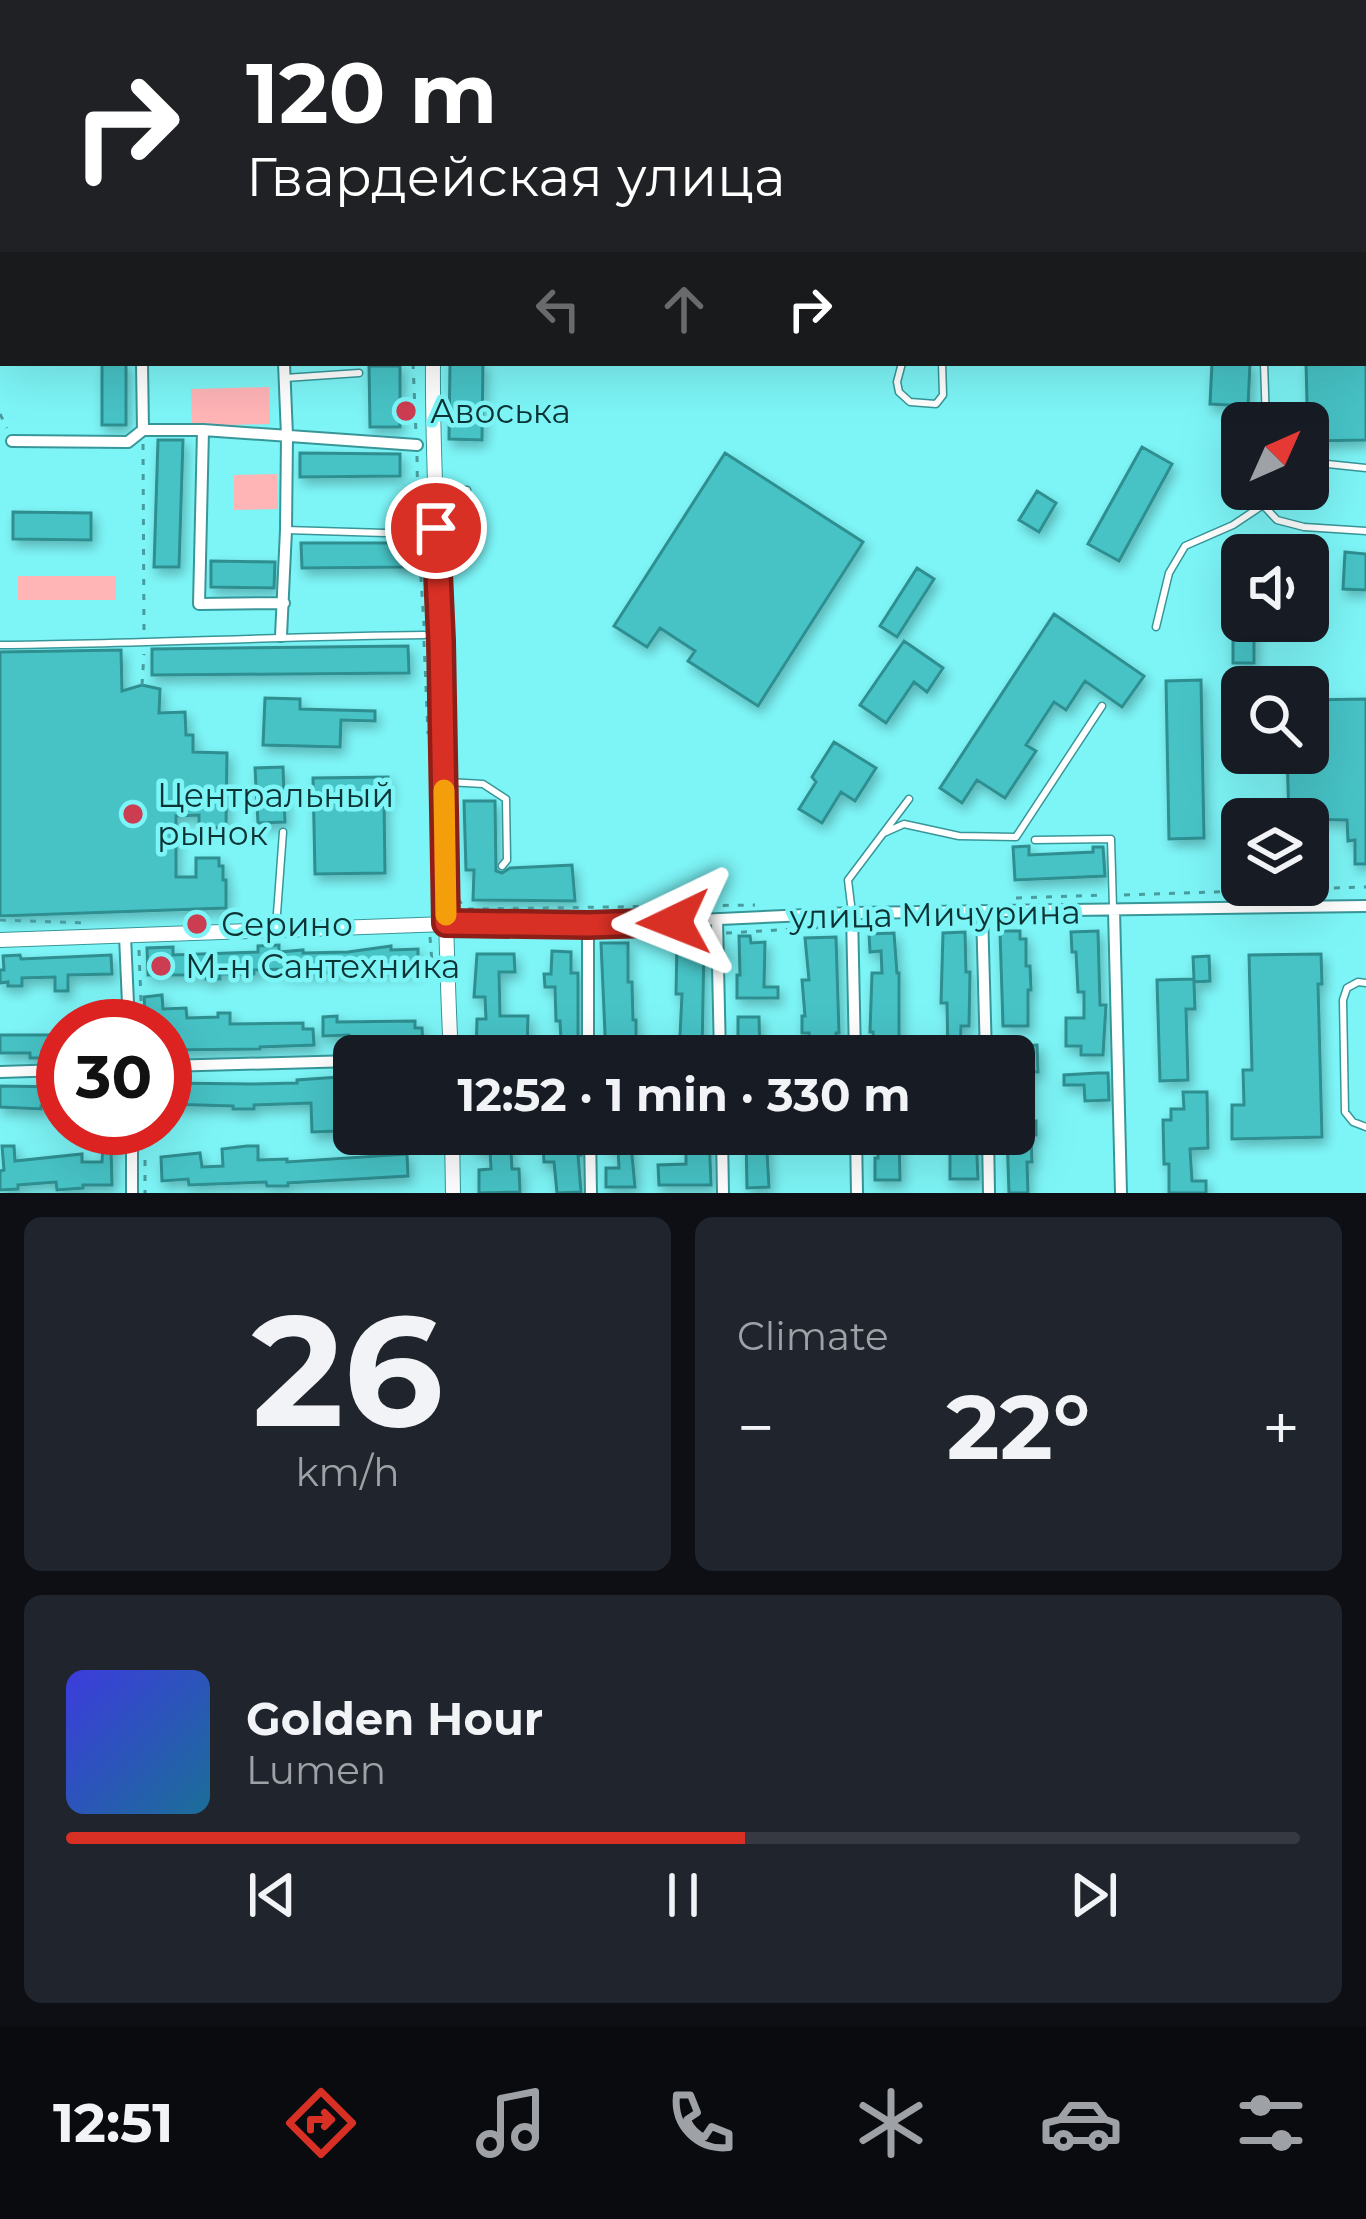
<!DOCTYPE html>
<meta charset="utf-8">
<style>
body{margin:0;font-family:Montserrat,sans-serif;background:#20242c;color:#f1f3f6;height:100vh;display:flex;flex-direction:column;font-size:45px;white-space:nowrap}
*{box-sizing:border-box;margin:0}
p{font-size:39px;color:#9ea1a6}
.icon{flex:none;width:66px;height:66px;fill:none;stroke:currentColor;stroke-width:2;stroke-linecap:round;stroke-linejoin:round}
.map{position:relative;height:1193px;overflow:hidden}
.sheet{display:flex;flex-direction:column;gap:24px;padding:24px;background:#0d0f14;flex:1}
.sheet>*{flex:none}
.banner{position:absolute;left:0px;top:0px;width:1368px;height:366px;box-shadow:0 12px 48px #0002;background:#202124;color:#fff;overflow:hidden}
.needle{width:78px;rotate:45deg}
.controls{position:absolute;left:1221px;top:402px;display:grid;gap:24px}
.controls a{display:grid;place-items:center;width:108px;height:108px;border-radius:18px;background:#171b24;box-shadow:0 12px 48px #0002;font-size:60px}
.speed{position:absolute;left:36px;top:999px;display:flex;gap:24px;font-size:60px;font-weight:700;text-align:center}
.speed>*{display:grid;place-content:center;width:156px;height:156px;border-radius:50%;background:#171b24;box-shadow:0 12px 48px #0002;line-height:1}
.speed .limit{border:18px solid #d22;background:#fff;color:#111}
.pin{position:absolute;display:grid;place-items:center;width:102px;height:102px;color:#fff;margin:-51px;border:6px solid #fff;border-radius:50%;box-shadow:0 3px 12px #0007}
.me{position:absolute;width:132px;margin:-66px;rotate:268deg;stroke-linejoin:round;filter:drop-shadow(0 0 9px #0008)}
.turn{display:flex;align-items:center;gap:42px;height:252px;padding:0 48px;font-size:54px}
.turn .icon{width:156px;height:156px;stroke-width:2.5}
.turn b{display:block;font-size:84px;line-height:102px}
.lanes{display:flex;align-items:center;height:114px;padding:0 48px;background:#0003;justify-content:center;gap:60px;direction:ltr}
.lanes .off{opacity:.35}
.big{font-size:90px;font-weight:700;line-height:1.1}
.sheet .widget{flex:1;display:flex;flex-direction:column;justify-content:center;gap:18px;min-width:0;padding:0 42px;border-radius:18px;background:#20242c}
.sheet .dial{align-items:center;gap:0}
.dial b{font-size:156px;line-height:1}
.song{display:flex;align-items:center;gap:36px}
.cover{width:144px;height:144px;border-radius:18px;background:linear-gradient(135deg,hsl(240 70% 55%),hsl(200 70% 35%))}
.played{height:12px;border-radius:6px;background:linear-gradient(90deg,#d93025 55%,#363941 55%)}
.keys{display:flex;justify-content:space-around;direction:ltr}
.heat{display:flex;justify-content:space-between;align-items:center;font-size:66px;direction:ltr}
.sheet .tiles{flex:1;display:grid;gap:24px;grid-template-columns:1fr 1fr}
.widget:last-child{grid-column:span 2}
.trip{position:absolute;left:333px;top:1035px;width:702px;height:120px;border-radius:18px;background:#171b24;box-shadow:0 12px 48px #0002;font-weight:700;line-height:120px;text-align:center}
.tab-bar{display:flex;height:192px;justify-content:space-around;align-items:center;background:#090b0e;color:#9ea1a6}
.tab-bar .icon{width:84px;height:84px}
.tab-bar .active{color:#d93025}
.tab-bar b{font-size:54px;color:#f1f3f6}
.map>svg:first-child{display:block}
.green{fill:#ffb4b6}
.building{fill:#46c3c6;stroke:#2f8e90;stroke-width:3;filter:url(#shadow)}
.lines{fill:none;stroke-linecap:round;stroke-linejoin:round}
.service-casing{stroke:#389698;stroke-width:9}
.minor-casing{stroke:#389698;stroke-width:14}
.tertiary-casing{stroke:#389698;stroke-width:16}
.secondary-casing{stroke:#389698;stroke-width:18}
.path{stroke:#499c9e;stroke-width:3;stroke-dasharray:6 9;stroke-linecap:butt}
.service{stroke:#fff;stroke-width:6}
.minor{stroke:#fff;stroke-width:10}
.tertiary{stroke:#fff;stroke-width:14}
.secondary{stroke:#fff;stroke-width:15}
.route-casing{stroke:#8d1f18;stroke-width:30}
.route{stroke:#d93025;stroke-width:21}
.slow{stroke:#f59e0b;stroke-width:21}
.poi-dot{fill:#cd3d51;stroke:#7df5f7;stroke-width:4.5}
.labels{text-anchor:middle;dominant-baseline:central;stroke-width:9;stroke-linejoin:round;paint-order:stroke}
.poi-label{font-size:33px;fill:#0c3435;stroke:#7df5f7;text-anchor:start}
.street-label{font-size:33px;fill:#0c3435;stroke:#7df5f7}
</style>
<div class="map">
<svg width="1366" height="1193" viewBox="0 0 1366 1193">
<defs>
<filter id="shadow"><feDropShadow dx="3.5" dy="6" stdDeviation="6" flood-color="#0004"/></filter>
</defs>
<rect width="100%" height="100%" fill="#7df5f7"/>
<!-- green -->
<path class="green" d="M0,0H427V3H3V258H0Z
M269,387L270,424L192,426L191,389Z
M277,474L278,509L234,510V475Z
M18,576H116V600H18Z"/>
<!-- building -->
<path class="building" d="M102,363H126V425H102Z
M450,363H483L482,440L449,439Z
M1212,363H1250L1248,406L1210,404Z
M1306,363H1366V440L1308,441Z
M369,366H400V427H370Z
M158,440H183L179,567H154Z
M1142,447L1172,464L1119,561L1088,544Z
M300,453L400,454V476L300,477Z
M725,453L863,542L758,706L688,661L695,651L660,628L647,647L614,626Z
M1037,491L1056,503L1039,532L1019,520Z
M13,512L91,513V540L13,539Z
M301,543H405L406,567L302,568Z
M1345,552L1366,554V590L1343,589Z
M211,561L275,562L274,588L211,587Z
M917,568L934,579L897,637L880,626Z
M1054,614L1144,676L1122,707L1085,681L1066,710L1054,702L1026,745L1036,751L1005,798L977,780L962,803L940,788Z
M1233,623H1254V663H1233Z
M904,641L943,668L927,692L914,682L886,723L860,705Z
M408,646L409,673L152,675V649Z
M121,650L122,691L142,685L160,689L159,713L185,712L186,735H193V752L227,753L226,828L199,827V815L176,816V877H196V858H219V866H223V880H226V908L0,916V652Z
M1201,680L1204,838L1169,839L1166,681Z
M265,698L300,699V709L375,711V721L341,720L340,747L263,745Z
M1366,699V864H1355V840L1348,841L1347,820L1289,819L1287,753H1308V700Z
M834,742L876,768L855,801L841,792L822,823L799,809L816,782L812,777Z
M283,767L285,822L258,823L255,768Z
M388,777L389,798H384L385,873L315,874L313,778Z
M464,801H495L496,871L502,873L510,868L572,865L575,901L473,900L474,870H466Z
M1029,846V855L1093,852V847H1103L1105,876L1015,880L1013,847Z
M1000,931H1020V939H1026V966H1030L1031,990H1028V1026H1003Z
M1098,931L1100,1005H1106L1103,1055H1081V1046H1066V1018H1084V992H1078L1076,952H1072L1071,932Z
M965,932L966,972H970L969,1026H961L960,1056H948L947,1003H941L943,933Z
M894,933L897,973H899V1056H874L873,1032H870L872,973H882L881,951L870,952L869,934Z
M739,936H750L751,943L765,942L764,987H778V998H737V975H740Z
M836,937L839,1033H836V1056H809V1033H802V1016H805L802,980H809L805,938Z
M601,943H628V982H632L633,1020H636V1040H632V1056H606Z
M677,943H704L702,1056H679L682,994H676Z
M279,945V952L303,950V953L348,952L391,946V950L418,949V970L287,974L286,969L254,970V974H220V979H206V975H148L147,948L173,947V955L258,952V946Z
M552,951L571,952V973H578V1039L561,1040L560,1021H556L555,987H545L544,974H551Z
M477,954H514L515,972H499L500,1016H528L527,1048H507V1056H476L477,1019H486L485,997H474Z
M1321,954L1322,984H1318L1322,1137L1232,1139V1105H1244L1243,1070H1252L1249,955Z
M20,955L21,959L111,955L112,974L68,975V991H55V977L22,978V986H8V982L0,983V970H4L3,956Z
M1209,956L1210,981L1194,982L1195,1009H1186L1188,1080L1160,1081L1157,980L1194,979L1193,957Z
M162,995L163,1009L186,1008L187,1018L218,1017V1013H230V1024L303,1023V1029H313L314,1045L260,1047V1049L165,1050V1026H151L150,1013H145L144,997Z
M337,1016V1022L415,1021V1028H422L423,1045L350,1046L349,1035L323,1036V1017Z
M738,1017H759L760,1056H738Z
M0,1035H63V1051H42V1058H30V1053H0Z
M1037,1045L1038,1072H1030V1122L1036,1121V1135H1031L1032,1162H1027L1028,1193H1009L1007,1134H1014V1056H1006V1046Z
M1098,1073H1108L1109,1100L1085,1101L1084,1085H1064V1075Z
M339,1077L341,1098H337V1131L312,1132L311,1103L254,1105V1109H233V1106L165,1104V1083L254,1084L297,1083V1080Z
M0,1086L63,1087V1105L41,1106V1109L0,1107Z
M1183,1092H1207L1208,1148L1190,1149L1192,1181H1206V1193H1169V1164H1164L1163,1120H1171V1109H1184Z
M104,1128H116L117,1147L111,1148L112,1185H83V1188L57,1190L56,1182L18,1185V1189L0,1190V1171L4,1170L2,1146H14L15,1161L82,1154V1162H102Z
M475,1134H510L512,1169H519L520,1192L479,1193V1170L491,1169L490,1150L476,1151Z
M550,1134H580L581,1155H578L581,1192L557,1193L554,1162H544L543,1145L550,1144Z
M606,1134H630L635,1187H606V1168H619L618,1148H607Z
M686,1134H709L711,1185H659L658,1165L686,1164Z
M746,1134H766L769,1187L747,1188Z
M878,1134H899L900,1180H875V1158H878Z
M955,1134H976L978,1179H950V1153H955Z
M247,1146H258V1160L287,1159V1162L407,1154L408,1176L288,1183V1186H267L266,1182L189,1185L188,1179L162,1181L161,1157L200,1153L202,1167L223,1166L222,1149Z"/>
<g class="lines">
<!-- service casing -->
<g class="service-casing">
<path id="service" d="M811,3L812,0
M1185,3V0
M0,352H3
M902,363L897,382L899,392L910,402L936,404L943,395L942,363
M1264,363L1266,423
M285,378L359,373
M1308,462L1366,468
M437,490H467
M1263,505L1277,520L1304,527L1366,531
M286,530L418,534
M1156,627L1169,573L1185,546L1233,525L1263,505L1266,489
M0,645C142,644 283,636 424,635
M448,782L483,784L506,799L507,860L502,866
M884,833L904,824L959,836L1016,837L1102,706
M1035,840L1111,839L1113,907
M852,913L848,880L909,799
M276,927L283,832
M1366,983L1358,982L1347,988L1343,1000L1345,1112L1353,1122L1366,1127"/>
</g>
<!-- minor casing -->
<g class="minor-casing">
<path id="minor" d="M143,430H203L417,445
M203,430L199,604L284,603
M12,441L128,442L143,430L142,363
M281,636L286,530L287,436L284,363
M1114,910L1121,1193
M982,911L986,1056
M852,913L855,1056
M717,920L720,1056
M446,924L588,925L852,913L1366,906
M588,925V1056
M125,936L129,1026
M165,1066L354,1061
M0,1072L63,1070
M132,1128V1193
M590,1134L591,1193
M722,1134L723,1193
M856,1134L857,1193
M988,1134L989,1193"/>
</g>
<!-- tertiary casing -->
<g class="tertiary-casing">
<path id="tertiary" d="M447,3V0
M433,363C432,460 439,557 441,655C444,789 444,922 451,1056
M0,940L446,924
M452,1134L453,1193"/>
</g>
<!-- secondary casing -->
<g class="secondary-casing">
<path id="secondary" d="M1365,256H1366
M0,287H3"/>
</g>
<!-- path -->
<path class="path" d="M107,0L111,3
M54,3L58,0
M192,3L193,0
M392,3L394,0
M0,47L3,45
M0,53L3,52
M0,106L3,109
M1365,239H1366
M0,262H3
M0,271H3
M1365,272H1366
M0,309H3
M413,363L416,434
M0,414L7,428
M143,444L144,633
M417,456L418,524
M419,546L424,626
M424,641L428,734
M142,685L144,654
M1124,895L1366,887
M1016,898L1103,895
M458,899L465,909L755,905
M0,920L88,923
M726,933L831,927
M430,937L433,975
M600,937L705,934
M139,950L142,1026
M145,1160V1193"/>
<!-- service -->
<use href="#service" class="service"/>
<!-- minor -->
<use href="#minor" class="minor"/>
<!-- tertiary -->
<use href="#tertiary" class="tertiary"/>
<!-- secondary -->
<use href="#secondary" class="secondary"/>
</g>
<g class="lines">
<!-- route casing -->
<g class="route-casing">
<path id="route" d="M436,528L441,641L446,923L588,925L674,922"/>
</g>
<!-- route -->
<use href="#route" class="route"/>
<!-- slow -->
<path class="slow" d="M444,790L446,915"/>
</g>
<!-- markers -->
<g class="poi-dot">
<circle cx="406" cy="411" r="12"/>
<circle cx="133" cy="814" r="12"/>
<circle cx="197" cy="924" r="12"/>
<circle cx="161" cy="966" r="12"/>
</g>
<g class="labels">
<!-- poi labels -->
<g class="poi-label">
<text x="430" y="411">Авоська</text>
<text x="157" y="795">Центральный<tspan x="157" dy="38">рынок</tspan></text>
<text x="221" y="924">Серино</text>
<text x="185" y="966">М-н Сантехника</text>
</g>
<!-- street labels -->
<g class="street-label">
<text transform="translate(935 914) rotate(-1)">улица Мичурина</text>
</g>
</g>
</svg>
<div class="controls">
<a><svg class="needle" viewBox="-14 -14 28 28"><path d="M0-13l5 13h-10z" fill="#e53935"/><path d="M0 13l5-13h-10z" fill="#9ea1a6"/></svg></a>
<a><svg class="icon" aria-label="sound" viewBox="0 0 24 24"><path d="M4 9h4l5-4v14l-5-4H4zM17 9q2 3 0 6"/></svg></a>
<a><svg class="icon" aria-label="search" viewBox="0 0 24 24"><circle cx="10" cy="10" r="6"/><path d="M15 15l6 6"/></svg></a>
<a><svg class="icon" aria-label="layers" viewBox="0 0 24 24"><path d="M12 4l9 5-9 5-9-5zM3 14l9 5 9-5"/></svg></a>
</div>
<div class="speed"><div class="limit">30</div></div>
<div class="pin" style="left:436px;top:528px;background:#d93025"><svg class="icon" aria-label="arrive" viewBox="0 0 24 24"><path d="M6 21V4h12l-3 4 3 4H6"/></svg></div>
<svg class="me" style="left:674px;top:922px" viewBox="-20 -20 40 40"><path d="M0-17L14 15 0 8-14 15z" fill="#d93025" stroke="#fff" stroke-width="4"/></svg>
<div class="trip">12:52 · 1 min · 330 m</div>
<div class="banner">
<div class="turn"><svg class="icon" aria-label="right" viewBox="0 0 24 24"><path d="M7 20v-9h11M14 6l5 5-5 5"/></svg><div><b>120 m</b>Гвардейская улица</div></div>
<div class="lanes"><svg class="icon off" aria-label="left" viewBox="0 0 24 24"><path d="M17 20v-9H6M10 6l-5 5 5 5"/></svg><svg class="icon off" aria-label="ahead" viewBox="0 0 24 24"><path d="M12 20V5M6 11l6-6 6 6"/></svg><svg class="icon" aria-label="right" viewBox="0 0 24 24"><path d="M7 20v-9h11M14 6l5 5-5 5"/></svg></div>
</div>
</div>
<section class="sheet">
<div class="tiles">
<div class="widget dial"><b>26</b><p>km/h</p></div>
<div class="widget"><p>Climate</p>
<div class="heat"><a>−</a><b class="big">22°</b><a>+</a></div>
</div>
<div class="widget">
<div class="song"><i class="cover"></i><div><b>Golden Hour</b><p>Lumen</p></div></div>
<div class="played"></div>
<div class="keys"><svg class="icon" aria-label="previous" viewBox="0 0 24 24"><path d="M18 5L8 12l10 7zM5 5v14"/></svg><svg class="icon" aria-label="pause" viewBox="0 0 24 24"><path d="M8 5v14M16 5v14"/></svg><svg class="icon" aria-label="next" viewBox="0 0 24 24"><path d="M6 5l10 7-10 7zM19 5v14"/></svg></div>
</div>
</div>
</section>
<nav class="tab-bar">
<b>12:51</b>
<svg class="icon active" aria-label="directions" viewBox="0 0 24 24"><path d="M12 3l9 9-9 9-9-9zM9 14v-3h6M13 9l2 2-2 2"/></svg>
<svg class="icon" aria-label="music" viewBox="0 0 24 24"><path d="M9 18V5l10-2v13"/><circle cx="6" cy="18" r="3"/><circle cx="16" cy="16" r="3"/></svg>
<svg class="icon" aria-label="phone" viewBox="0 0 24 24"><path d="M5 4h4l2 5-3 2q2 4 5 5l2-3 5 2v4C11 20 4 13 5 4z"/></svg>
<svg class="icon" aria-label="climate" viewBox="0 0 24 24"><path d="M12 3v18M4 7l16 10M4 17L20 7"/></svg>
<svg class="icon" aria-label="car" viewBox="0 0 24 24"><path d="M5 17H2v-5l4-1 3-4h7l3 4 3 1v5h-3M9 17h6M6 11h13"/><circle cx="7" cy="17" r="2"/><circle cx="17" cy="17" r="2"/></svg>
<svg class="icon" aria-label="filters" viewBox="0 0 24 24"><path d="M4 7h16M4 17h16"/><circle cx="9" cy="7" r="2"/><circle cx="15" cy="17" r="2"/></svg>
</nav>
